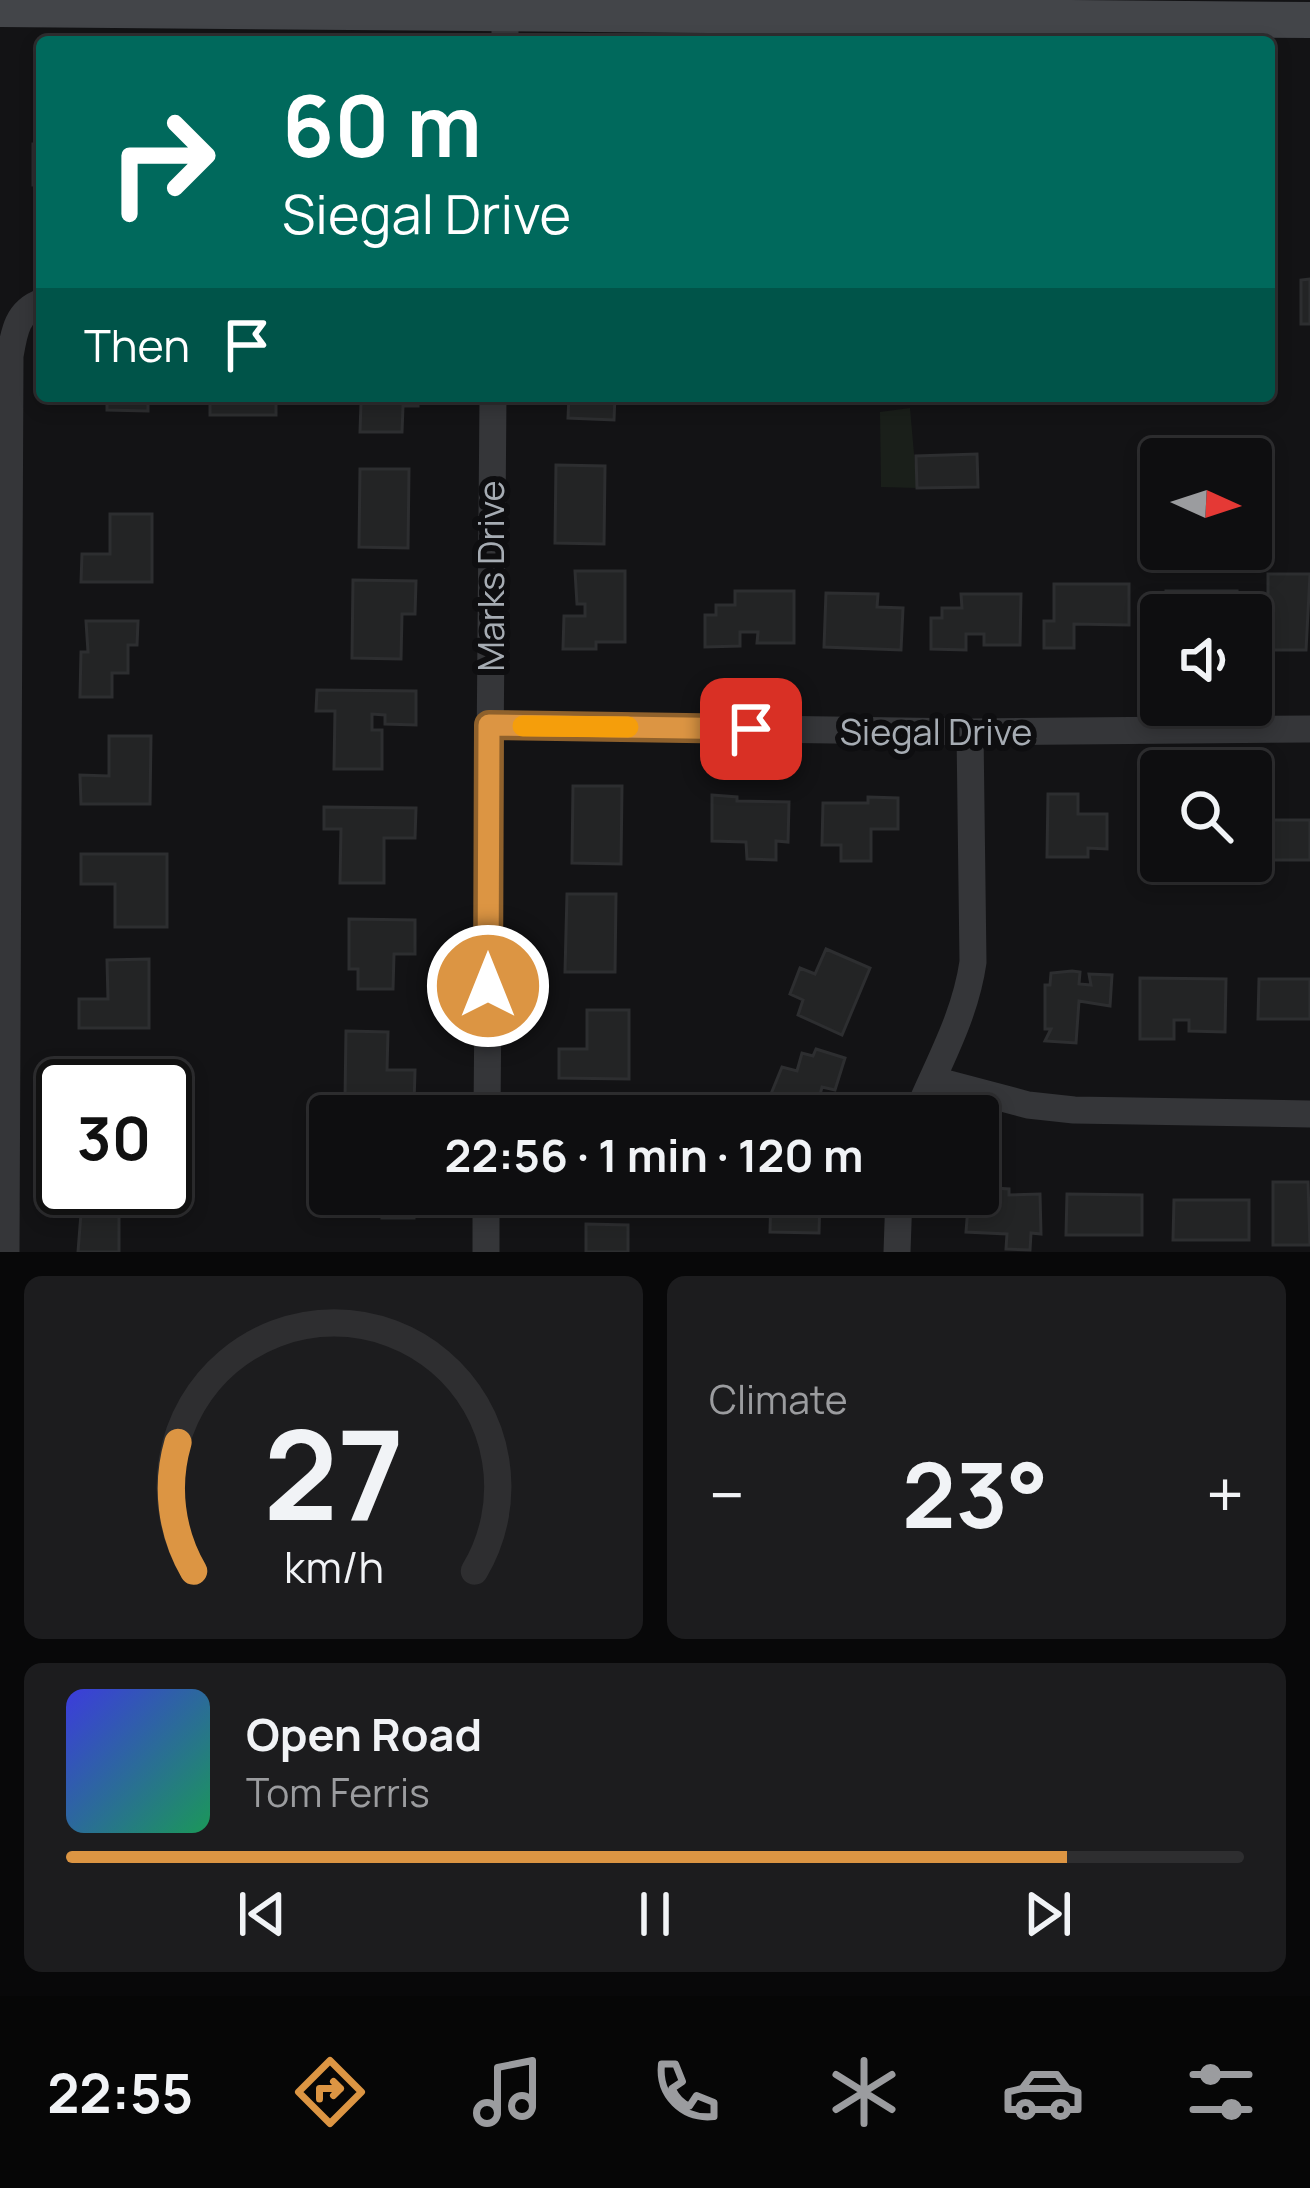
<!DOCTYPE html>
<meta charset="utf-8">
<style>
body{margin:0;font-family:Manrope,sans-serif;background:#1c1c1e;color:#f1f3f6;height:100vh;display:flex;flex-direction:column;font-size:45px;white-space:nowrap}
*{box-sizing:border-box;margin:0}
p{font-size:39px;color:#9b9c9f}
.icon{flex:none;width:66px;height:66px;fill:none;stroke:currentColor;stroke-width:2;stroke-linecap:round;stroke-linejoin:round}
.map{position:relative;height:1252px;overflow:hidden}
.side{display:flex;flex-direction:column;gap:24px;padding:24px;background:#080809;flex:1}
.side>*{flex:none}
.banner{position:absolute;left:36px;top:36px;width:1239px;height:366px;border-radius:12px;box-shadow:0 6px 18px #0003,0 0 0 3px #2e2e30;background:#00695c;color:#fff;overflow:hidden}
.needle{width:78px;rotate:93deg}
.tools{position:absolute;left:1140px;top:438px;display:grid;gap:24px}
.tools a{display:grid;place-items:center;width:132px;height:132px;border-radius:12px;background:#0e0e10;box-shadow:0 6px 18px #0003,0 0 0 3px #2e2e30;font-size:60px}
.speed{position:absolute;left:36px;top:1059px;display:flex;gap:24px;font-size:60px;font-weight:700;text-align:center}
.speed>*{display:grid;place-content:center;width:156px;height:156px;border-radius:50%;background:#0e0e10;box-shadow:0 6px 18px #0003,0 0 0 3px #2e2e30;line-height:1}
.speed .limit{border:6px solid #111;border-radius:18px;background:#fff;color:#111}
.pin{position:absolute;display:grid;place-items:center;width:102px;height:102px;color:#fff;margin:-51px;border-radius:24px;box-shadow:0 6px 18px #0006}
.me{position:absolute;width:132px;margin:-66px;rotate:0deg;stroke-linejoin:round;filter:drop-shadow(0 0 9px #0008)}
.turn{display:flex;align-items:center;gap:42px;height:252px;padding:0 48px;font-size:54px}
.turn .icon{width:156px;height:156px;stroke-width:2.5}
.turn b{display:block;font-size:84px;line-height:102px}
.then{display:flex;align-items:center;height:114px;padding:0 48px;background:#0003;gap:24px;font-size:45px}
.big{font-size:90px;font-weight:700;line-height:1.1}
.side .card{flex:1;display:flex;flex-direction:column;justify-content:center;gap:18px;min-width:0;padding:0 42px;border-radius:18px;background:#1c1c1e}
.side .dial{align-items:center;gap:0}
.dial svg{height:312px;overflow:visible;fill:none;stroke:#2e2e30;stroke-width:7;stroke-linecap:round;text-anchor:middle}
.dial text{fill:#f1f3f6;stroke:none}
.song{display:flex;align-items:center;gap:36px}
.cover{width:144px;height:144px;border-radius:18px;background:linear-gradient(135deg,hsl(240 70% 55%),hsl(150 70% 35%))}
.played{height:12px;border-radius:6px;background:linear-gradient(90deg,#dc9543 85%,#2e2e30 85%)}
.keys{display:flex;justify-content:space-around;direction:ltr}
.heat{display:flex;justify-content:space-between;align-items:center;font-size:66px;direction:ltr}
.side .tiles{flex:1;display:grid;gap:24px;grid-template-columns:1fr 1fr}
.card:last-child{grid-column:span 2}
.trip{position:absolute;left:309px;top:1095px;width:690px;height:120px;border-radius:12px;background:#0e0e10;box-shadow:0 6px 18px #0003,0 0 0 3px #2e2e30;font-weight:700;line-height:120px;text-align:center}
.tab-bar{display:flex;height:192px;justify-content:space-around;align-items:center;background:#060606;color:#9b9c9f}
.tab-bar .icon{width:84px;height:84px}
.tab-bar .current{color:#dc9543}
.tab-bar b{font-size:54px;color:#f1f3f6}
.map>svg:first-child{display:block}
.green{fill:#1a1f1a}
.building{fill:#232425;stroke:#2d2e30;stroke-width:3}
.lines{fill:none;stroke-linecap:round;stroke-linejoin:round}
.street{stroke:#353639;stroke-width:27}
.secondary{stroke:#434549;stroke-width:36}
.route-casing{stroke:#8f612c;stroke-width:30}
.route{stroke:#dc9543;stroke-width:21}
.slow{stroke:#f59e0b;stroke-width:21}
.labels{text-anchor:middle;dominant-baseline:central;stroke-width:12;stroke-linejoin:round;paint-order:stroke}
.street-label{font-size:36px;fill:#a6acb3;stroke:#0e0e10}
</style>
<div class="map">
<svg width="1310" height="1252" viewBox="0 0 1310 1252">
<rect width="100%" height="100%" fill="#131315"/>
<!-- green -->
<path class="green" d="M910,408L917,488L881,487L880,412Z"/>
<!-- building -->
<path class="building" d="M33,144H42V185H33Z
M1310,279V324H1301V280Z
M107,396H148V411L107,410Z
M185,396H276V415H210V401H185Z
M350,396H418V406H403L402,432H360L361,403H350Z
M569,396H615L614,420L568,418Z
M977,454L978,487L917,488L916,456Z
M556,465L605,466L604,544L555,543Z
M360,469H409L408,548L359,547Z
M110,514H152V582H81L82,554H110Z
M575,571H625V642H596V649H563L564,616H585V604H577Z
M1268,574H1310L1306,650H1268Z
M353,580L416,581L415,614H402L401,659L352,658Z
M1054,584H1129V625L1074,624V648H1044V621H1054Z
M735,591H794V643H757L758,632H740V646L705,647V615H716V605H735Z
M1166,591H1237L1236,615H1166Z
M826,593L878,594L877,607L903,608L901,650L824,647Z
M961,594H1021L1020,645H984V634H966V650L931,649V618H942V608H962Z
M86,621H138L137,645H128V673H112V697H80L81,652H88Z
M317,690L416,691V725L385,724V715L372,714V730H382V769H334L335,711H316Z
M109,736H151L150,804H81L80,775L109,776Z
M573,786H622L621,864L572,863Z
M1048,794H1078V814H1107V849L1088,848V857H1047Z
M712,795L737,797V801L789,802L788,842L776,841V860L747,859L746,842L712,841Z
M1144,795H1161V861H1225V868H1166L1165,873H1144Z
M868,797L898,798V829H871V861H841V845H822L823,803H868Z
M324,807L416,808L415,838H384V883H340L341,829H324Z
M1255,820H1310V860H1255Z
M81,854H167V927H115V884H81Z
M567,894H616L615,972H565Z
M349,919L415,920V954H394L393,989H358V969H349Z
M826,949L870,968L842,1035L798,1015L803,1000L790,994L800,968L815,974Z
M149,959V1028H79V999H108L107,960Z
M1072,971L1080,972L1079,984L1091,985L1089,974L1112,975L1110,1006L1079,1001L1076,1043L1045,1041L1051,1029H1045V985H1050L1051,973Z
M1140,978L1226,979L1225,1032L1189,1031V1020H1174V1039H1140Z
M1259,979H1310V1019H1258Z
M587,1010H629V1079L559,1078V1049H587Z
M346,1031L388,1032L387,1070H415L414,1104L345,1100Z
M816,1049L845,1058L835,1090L822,1087L818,1102L826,1104L823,1116H762L782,1067L797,1071L802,1053L813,1056Z
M111,1074H153V1086H111Z
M561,1112H610V1116H561Z
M1273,1182H1308L1310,1245H1273Z
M978,1187L1009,1189V1195L1040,1194L1041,1234L1031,1233L1030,1250L1006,1249L1007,1234L966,1232L969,1194H978Z
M83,1188H119V1252H78Z
M370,1194H414V1218H382L383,1202L370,1201Z
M560,1194H595V1200H560Z
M771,1194H820L819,1233L770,1232Z
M1067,1194L1142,1195V1235H1066Z
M1174,1200H1249V1240H1173Z
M586,1224L628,1225V1252H586Z"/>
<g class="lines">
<!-- street -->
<path class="street" d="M505,42V11
M489,725L970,732L1310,729
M934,1080L1028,1105L1074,1110L1310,1114
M487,1116L493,396
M916,1116C937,1065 965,1018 973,962L970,732
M6,1252L10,356C14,332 17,311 42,302
M486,1252V1194
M897,1252L899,1194"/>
<!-- secondary -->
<path class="secondary" d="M0,9L1310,20"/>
</g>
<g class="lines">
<!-- route casing -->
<g class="route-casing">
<path id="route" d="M488,986L489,725L751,729"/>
</g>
<!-- route -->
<use href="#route" class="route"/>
<!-- slow -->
<path class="slow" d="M523,726L628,727"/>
</g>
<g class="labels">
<!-- street labels -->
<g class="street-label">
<text transform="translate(490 576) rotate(-90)">Marks Drive</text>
<text x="936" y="731">Siegal Drive</text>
</g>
</g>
</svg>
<div class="tools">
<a><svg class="needle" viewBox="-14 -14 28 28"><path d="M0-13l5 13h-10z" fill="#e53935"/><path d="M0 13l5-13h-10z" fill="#9b9c9f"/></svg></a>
<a><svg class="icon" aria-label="sound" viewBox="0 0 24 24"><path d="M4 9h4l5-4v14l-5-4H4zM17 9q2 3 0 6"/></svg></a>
<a><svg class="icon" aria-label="search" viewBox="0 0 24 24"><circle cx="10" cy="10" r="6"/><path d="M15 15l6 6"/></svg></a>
</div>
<div class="speed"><div class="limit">30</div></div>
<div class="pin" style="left:751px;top:729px;background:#d93025"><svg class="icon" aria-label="arrive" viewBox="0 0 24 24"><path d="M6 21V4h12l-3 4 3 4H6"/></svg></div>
<svg class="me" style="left:488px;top:986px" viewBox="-20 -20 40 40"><circle r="17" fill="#dc9543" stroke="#fff" stroke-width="3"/><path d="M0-11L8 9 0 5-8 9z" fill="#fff"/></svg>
<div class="trip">22:56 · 1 min · 120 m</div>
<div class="banner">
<div class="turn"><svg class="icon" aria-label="right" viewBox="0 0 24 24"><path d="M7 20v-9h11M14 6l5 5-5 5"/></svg><div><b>60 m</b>Siegal Drive</div></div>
<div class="then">Then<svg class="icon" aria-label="arrive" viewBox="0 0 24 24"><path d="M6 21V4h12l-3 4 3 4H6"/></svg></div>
</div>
</div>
<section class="side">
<div class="tiles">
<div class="card dial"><svg viewBox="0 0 100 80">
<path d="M14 69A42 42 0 1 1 86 69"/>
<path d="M14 69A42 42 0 0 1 10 36" stroke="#dc9543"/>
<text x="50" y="56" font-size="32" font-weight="700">27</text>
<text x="50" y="72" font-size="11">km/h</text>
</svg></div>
<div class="card"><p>Climate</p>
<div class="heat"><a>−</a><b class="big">23°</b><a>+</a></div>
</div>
<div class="card">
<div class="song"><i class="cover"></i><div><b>Open Road</b><p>Tom Ferris</p></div></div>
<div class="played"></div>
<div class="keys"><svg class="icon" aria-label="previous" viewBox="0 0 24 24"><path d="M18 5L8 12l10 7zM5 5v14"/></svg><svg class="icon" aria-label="pause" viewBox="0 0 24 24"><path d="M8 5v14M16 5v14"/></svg><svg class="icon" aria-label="next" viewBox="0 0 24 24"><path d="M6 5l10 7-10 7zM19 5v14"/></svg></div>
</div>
</div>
</section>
<nav class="tab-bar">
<b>22:55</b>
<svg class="icon current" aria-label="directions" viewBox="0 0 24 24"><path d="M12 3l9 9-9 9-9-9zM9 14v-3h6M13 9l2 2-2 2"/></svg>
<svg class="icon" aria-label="music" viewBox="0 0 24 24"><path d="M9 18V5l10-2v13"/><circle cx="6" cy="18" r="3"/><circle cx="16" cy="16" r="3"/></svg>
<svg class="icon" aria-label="phone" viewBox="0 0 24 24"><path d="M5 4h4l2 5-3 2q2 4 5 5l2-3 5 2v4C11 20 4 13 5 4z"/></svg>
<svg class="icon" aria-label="climate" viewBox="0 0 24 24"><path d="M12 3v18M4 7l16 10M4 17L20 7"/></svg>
<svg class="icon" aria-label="car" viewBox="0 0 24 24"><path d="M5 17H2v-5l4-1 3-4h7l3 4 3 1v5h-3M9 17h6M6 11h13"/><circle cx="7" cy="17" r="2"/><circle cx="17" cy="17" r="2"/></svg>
<svg class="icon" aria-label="filters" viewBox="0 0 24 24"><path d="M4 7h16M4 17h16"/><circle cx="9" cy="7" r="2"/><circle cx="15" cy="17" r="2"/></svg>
</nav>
